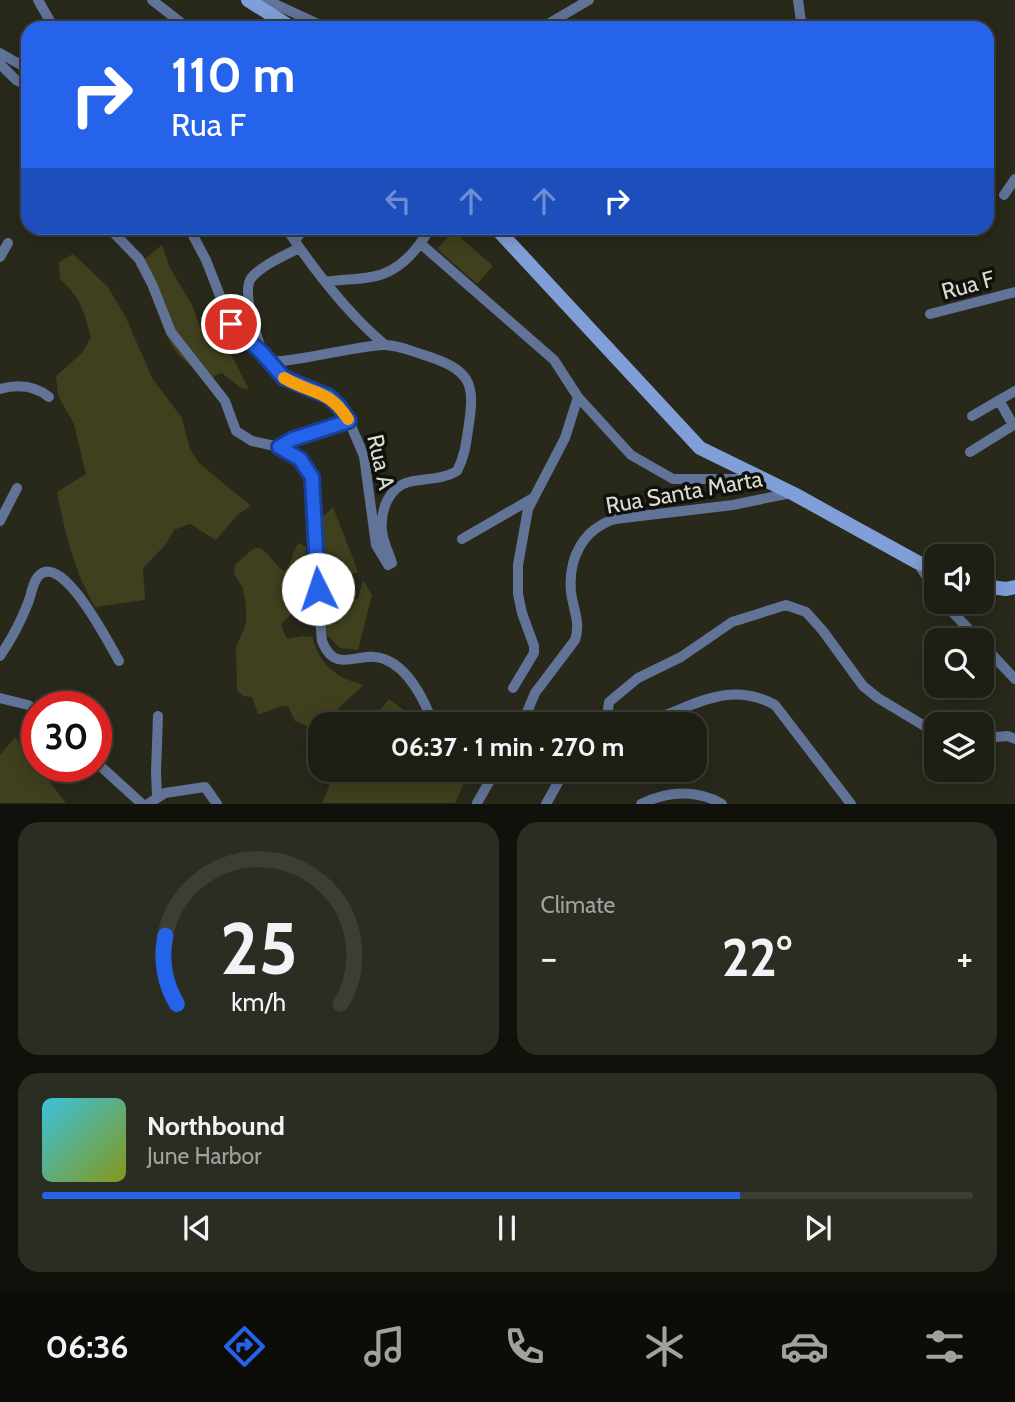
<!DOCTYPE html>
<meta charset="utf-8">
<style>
body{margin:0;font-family:Cabin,sans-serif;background:#2b2c22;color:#f1f3f6;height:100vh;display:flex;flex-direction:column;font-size:26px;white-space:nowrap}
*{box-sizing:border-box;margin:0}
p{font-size:23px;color:#a1a2a0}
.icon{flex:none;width:38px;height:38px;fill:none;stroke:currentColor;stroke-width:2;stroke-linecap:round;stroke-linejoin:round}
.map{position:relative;height:804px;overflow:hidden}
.drawer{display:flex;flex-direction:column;gap:18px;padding:18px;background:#10110b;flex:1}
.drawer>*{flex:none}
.hud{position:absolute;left:21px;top:21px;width:973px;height:214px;border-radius:21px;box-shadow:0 4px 18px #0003,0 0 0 2px #3c3d34;background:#2563eb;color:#fff;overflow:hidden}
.controls{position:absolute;left:924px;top:544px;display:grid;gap:14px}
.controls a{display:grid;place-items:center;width:70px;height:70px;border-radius:14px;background:#1e1f14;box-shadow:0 4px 18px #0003,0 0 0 2px #3c3d34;font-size:35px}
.speed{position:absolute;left:21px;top:691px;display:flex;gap:14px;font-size:35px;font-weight:700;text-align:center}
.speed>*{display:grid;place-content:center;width:91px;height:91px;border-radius:50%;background:#1e1f14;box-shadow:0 4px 18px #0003,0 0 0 2px #3c3d34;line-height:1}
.speed .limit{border:10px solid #d22;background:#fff;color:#111}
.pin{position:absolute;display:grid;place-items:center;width:60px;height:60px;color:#fff;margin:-30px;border:4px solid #fff;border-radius:50%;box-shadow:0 2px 7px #0007}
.me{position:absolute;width:77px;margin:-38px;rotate:356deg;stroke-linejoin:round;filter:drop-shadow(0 0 5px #0008)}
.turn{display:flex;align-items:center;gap:24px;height:147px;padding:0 35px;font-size:32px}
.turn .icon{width:91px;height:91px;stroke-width:2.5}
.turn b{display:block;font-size:49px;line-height:60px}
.lanes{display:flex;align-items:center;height:66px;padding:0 35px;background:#0003;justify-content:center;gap:35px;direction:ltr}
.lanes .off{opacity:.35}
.big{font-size:52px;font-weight:700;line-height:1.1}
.drawer .card{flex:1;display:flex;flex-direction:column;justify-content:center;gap:10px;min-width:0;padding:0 24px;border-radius:21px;background:#2b2c22}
.drawer .dial{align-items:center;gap:0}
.dial svg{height:182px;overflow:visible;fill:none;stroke:#3c3d34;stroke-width:7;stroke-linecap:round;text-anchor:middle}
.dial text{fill:#f1f3f6;stroke:none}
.song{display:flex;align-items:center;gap:21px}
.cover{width:84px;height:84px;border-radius:10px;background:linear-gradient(135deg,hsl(190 70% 55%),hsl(70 70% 35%))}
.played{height:7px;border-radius:4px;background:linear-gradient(90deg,#2563eb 75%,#3c3d34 75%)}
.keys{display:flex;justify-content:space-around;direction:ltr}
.heat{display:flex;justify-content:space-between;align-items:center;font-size:38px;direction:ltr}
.drawer .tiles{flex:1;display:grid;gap:18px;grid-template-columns:1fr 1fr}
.card:last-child{grid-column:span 2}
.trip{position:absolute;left:308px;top:712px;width:399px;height:70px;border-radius:21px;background:#1e1f14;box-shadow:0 4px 18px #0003,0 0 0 2px #3c3d34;font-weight:700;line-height:70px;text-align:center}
.dock{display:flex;height:112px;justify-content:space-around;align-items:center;background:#0c0c08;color:#a1a2a0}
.dock .icon{width:49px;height:49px}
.dock .selected{color:#2563eb}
.dock b{font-size:32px;color:#f1f3f6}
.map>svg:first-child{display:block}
.green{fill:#40401f}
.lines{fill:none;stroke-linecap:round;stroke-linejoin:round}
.street{stroke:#617397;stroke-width:10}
.secondary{stroke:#809ed7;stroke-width:14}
.route-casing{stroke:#184099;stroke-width:18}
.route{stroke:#2563eb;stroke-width:12}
.slow{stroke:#f59e0b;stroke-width:12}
.labels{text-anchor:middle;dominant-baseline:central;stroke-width:7;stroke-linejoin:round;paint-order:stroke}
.street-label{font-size:23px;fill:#dbdbd3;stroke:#11110b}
</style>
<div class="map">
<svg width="1015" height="804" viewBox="0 0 1015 804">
<rect width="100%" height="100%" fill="#28291b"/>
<!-- green -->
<path class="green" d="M453,231L493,266L477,284L437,249Z
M162,245L170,268L192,305L204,338L220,337L226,344L249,390L241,388L222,373L214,376L210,388C202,371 183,363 173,347C157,322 156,289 136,266Z
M73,254L108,287L126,318L152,378L182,418L190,449L199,463L251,506L237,515L216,540L190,524L174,530L166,544L143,568L145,600L95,607C74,571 65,533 57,492L86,474L74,424L58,395L56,376L82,353L91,338C84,311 81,298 60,279L59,262Z
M333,507L358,572L353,574L351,599H358L363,580L372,595L358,650L340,648L327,635L310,529Z
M299,543L306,547C305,558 309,596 305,602C299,612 287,615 281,625L287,639L303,636L312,637C321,666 334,676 363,685L338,709L330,724L311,728L295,721L288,706C276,704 270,713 258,714L252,697L244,696L237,691L236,647L246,624V606L243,588L234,574L235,565L253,549L260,548C271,554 273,565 284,571C292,563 292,552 299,543Z
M389,699L423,724H368Z
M15,737L66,803H0V755Z
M336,770H470L455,803H322Z"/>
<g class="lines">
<!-- street -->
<path class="street" d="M38,0L54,28
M152,0L188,28
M266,0L327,28
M798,0L801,21L800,28
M541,28L589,0
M0,53L28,69
M0,64L16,80L28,86
M1004,195L1015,179
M109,228L139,259L152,284L171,332L225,401L236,431L252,441L279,447L300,459L312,477L315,502V564L322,641C336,677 360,649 384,659C409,668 425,701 433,724
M189,228L206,260L231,324L262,353L284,378L296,385L328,396L339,406L349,421L364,456L376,545L388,565L392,563
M286,228C314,270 346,312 385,345
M295,241L304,228
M421,244L554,360L578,397L631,455L673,479H759
M0,257L8,243
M326,282C341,279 356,280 371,277C399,273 417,251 430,228
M930,314L1015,292
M262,353C258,337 240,290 252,277C264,264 284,256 299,248
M270,362C308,360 345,348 382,345C396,344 411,351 424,355C471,370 476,382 468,430C466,445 464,458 457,471C442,480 425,478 409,482C388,487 380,512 382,531C383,542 389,553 392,563
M0,389C18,384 34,385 49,397
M999,400L1013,425
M972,416L1015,391
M279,447L293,439L349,421
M970,452L1015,424
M0,521L17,488
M462,539L533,498
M917,562L936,591
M943,602L979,640
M982,644L1015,679
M0,656C11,640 21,621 28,603C31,596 32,585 37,578C60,546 110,646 119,661
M513,688L534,653V646L522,613L518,594V565L528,509L565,438L578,397
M0,698L28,705L37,710
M607,717L621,724
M522,724L535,693L575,640C581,623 573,609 571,592C568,558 583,529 615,519L733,505L791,493
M600,724L607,717L609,702L638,678L681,657L732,622L786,605L806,612L823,631L863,686L878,698L936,733
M636,724C684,715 722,676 775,705L851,804
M982,738L1008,736L1015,739
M96,762L142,804
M157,796L156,771L158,716
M477,803L496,770
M148,804L165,793L205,787L217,804
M546,804L565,770
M641,804C667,791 697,789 722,804"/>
<!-- secondary -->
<path class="secondary" d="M248,0L292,28
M496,228L700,448L794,494L917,562L936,569
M982,586L1006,589L1015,587"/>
</g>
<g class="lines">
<!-- route casing -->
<g class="route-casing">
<path id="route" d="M231,324L262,353L284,378L328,396L339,406L349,421L293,439L279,447L300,459L312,477L318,589"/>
</g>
<!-- route -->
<use href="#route" class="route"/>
<!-- slow -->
<path class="slow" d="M284,378C313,395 327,388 348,419"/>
</g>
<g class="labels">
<!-- street labels -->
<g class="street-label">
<text transform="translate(968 285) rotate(-15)">Rua F</text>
<text transform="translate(381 462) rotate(77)">Rua A</text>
<text transform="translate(684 492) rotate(-10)">Rua Santa Marta</text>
</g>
</g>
</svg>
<div class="controls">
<a><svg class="icon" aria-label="sound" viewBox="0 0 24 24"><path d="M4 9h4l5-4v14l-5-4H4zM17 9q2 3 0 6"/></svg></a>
<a><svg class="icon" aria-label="search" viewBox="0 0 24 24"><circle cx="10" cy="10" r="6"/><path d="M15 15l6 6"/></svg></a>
<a><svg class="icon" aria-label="layers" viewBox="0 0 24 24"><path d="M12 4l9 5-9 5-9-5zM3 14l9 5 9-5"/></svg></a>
</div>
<div class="speed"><div class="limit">30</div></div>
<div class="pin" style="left:231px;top:324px;background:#d93025"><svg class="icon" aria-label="arrive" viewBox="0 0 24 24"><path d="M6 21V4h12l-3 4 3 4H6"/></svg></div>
<svg class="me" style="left:318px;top:589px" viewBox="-20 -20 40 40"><circle r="19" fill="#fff"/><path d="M0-13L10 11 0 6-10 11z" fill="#2563eb"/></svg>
<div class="trip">06:37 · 1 min · 270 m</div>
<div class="hud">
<div class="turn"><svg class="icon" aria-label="right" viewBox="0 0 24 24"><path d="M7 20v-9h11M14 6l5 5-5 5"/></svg><div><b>110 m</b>Rua F</div></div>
<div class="lanes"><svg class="icon off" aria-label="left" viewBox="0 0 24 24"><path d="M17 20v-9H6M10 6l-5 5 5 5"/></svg><svg class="icon off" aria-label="ahead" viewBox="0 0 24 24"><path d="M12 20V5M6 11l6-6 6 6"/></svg><svg class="icon off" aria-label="ahead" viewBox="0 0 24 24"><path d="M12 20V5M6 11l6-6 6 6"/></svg><svg class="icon" aria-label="right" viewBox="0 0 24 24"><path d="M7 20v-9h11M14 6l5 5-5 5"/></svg></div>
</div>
</div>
<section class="drawer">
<div class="tiles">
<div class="card dial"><svg viewBox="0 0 100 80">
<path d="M14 69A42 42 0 1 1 86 69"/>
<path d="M14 69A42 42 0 0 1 9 39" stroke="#2563eb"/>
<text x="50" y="56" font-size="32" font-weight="700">25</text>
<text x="50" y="72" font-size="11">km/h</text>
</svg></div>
<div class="card"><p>Climate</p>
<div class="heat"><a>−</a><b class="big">22°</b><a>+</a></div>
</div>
<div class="card">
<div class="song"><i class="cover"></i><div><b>Northbound</b><p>June Harbor</p></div></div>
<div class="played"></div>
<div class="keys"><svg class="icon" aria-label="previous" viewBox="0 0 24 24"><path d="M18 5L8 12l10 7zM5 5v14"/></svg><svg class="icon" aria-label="pause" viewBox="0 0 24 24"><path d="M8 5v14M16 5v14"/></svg><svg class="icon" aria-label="next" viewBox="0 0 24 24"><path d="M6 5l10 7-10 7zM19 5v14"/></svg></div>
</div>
</div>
</section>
<nav class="dock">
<b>06:36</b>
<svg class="icon selected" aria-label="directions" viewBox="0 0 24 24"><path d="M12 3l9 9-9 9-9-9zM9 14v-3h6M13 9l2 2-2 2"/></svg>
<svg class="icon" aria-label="music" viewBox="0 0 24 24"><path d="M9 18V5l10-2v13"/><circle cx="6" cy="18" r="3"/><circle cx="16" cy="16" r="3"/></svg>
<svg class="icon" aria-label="phone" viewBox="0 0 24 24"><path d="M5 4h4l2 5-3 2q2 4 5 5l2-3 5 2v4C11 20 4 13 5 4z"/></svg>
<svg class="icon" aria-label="climate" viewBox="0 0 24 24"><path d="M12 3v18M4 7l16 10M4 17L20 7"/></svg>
<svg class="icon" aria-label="car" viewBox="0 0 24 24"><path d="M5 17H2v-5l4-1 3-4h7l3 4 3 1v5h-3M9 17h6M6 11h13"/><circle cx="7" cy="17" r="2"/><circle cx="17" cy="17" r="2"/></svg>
<svg class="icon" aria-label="filters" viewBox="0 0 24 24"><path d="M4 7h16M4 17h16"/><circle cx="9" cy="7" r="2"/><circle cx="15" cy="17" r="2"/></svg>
</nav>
